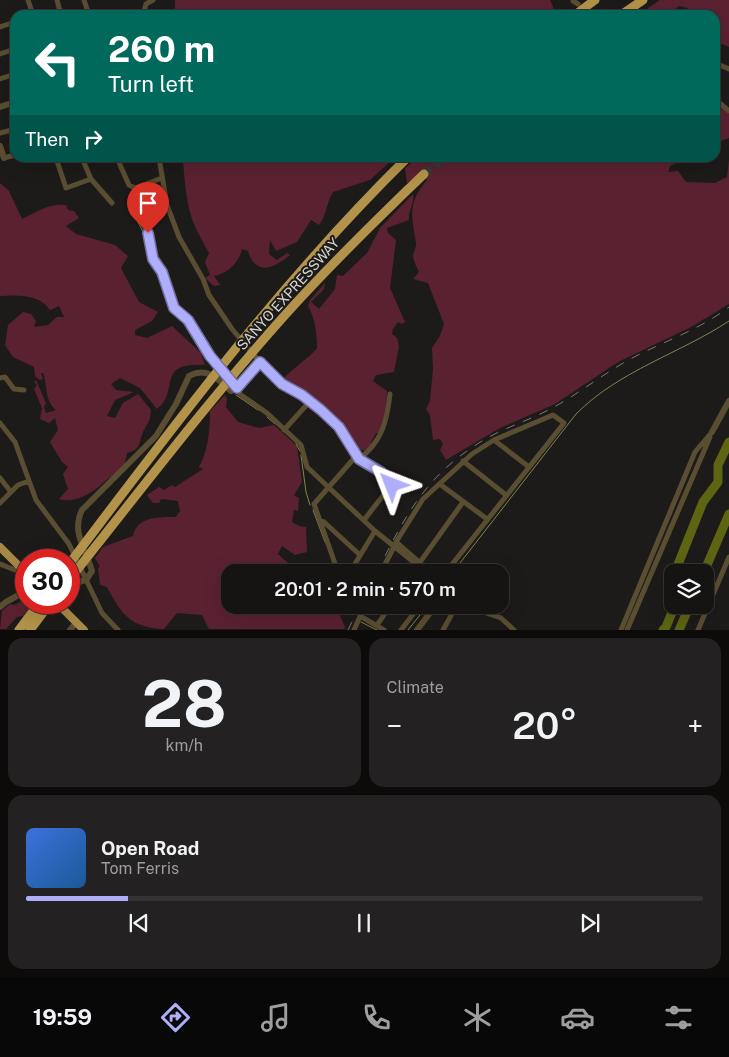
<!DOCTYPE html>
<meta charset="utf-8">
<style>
body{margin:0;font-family:"Public Sans",sans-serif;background:#232121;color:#f1f3f6;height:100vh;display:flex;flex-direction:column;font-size:19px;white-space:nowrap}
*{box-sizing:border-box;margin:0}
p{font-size:16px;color:#9e9ea0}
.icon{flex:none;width:28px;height:28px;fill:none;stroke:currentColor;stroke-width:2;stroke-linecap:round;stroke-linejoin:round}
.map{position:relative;height:630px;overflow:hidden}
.side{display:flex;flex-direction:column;gap:8px;padding:8px;background:#0c0b0a;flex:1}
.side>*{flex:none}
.top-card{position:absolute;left:10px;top:10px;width:710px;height:152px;border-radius:15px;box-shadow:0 5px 20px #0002,0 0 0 1px #353333;background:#00695c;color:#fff;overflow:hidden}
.buttons{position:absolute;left:664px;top:564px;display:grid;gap:10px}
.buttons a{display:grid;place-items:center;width:50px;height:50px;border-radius:10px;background:#161413;box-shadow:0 5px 20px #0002,0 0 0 1px #353333;font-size:25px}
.speed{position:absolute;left:15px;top:549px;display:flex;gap:10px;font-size:25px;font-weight:700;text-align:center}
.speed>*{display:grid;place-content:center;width:65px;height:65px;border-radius:50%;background:#161413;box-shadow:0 5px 20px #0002,0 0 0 1px #353333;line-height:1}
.speed .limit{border:8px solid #d22;background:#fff;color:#111}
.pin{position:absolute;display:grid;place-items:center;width:42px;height:42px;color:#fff;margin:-51px -21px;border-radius:50% 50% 50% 0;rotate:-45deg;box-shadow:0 0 5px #0007}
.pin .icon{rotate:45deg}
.me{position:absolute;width:55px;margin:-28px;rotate:315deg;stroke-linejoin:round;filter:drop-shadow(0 0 4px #0008)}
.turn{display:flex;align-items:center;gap:18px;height:105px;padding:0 15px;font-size:22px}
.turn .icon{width:65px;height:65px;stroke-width:2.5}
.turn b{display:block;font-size:35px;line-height:42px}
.then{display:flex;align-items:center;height:48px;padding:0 15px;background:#0003;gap:10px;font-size:19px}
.big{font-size:38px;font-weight:600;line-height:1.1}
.side .card{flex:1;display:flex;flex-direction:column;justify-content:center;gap:8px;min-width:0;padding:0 18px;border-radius:15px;background:#232121}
.side .dial{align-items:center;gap:0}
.dial b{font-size:65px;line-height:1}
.song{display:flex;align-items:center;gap:15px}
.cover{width:60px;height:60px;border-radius:8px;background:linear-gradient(135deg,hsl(220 70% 55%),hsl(210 70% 35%))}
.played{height:5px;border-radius:2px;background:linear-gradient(90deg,#afaefa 15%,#353333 15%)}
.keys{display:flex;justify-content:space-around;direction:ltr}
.heat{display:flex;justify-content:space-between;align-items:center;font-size:28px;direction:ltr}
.side .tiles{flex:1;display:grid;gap:8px;grid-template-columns:1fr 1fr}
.card:last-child{grid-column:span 2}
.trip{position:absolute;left:221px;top:564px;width:288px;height:50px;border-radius:15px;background:#161413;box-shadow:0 5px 20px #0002,0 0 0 1px #353333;font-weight:600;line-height:50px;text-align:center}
.tab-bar{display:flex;height:80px;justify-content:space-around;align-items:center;background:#090808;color:#9e9ea0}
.tab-bar .icon{width:35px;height:35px}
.tab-bar .active{color:#afaefa}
.tab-bar b{font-size:22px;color:#f1f3f6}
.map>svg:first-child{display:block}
.green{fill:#5a2131}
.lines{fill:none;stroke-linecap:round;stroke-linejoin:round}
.stream{stroke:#82864d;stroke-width:1}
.river{stroke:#5d6412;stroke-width:9}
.minor-tunnel{stroke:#393735;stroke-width:5;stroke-dasharray:5 2.5;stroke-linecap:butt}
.motorway-tunnel{stroke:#393735;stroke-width:9;stroke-dasharray:9 4.5;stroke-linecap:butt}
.minor{stroke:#5a4e32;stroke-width:5}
.tertiary{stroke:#5a4e32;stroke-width:6}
.trunk{stroke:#a68946;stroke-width:8}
.motorway{stroke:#b29349;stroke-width:9}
.rail{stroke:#7a7877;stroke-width:1;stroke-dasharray:9 9;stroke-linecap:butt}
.route-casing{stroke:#7271a2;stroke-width:12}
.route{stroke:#afaefa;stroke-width:9}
.labels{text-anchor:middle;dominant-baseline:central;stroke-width:4;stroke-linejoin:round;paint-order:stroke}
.street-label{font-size:14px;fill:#d8d7d6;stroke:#1d1b19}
</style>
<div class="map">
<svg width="729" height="630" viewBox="0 0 729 630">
<rect width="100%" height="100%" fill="#1d1b19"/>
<!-- green -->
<path class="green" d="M175,0H550L553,7L552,15H175Z
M660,0H729V47L715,41V15H693L687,8L680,6L673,10L655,12L657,15H638Z
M715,103L729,114V138L715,143Z
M183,158H394L370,180L333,192C326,203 327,215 319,225L311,220L297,242L276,251L270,240L269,254L277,260L287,253L290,255C274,268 256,277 248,251L242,249C240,262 227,274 214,276L220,285L214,286L205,278L210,275L205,262L209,253C203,242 196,230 192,219C186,200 184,176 183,158Z
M418,158H686L670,166L668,172L678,171L686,182L715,183L727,177L729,159V304L691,327L618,362L555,404L500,428L446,460L440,450L443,444L440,439L433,440L430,415L426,409L430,401L433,369L432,348L440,336L444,324L428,283L413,279L419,272C417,268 414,262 413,257C413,252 417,247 416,242C411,215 408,202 427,180L422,173L407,183L405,168Z
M0,183L9,191L22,219C37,212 49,203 66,205L68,210L74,211L79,218L66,226L76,234L115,245L128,256L121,268L139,302L158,312L152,321L135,330V335L147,338L172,326L201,353L205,365C154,362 181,391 157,409L140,388L120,378L111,384L116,390L134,392L115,400L107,416L115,418L123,403L138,394L151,410C150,423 148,422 143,432C138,444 142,449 127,453C126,458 125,464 122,468C117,474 109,477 104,482C92,493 76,504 59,499L68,489L63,474L68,467L62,462L50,442L58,430L55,418L49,423L40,419L42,408L34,389L37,385L34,382L36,380L46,403L44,407L46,413L56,410C44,400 48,386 43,373H41L43,379L40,380L35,376L34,367L13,357L5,345L8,325L23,312L31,314L36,321L34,327L48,325L57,317H64L59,306L50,310C39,294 18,295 0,296Z
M413,194C415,203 408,210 409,220L387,228L388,233L396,240L390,288L405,322L402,324L398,322L393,329L392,334L397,338L399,347L394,372L376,375L373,381L387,391L386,416L380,433H376L371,442L372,445L366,451L357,449C350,444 348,434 342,427C327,409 305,391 283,381C286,372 309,359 317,348C317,334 315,318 308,306L310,300L325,283L324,289L311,302L319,309L335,289L337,275L343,276L367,253L380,228Z
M225,395L227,399L226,407L238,422L259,428L274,425L297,446L302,482L294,495L299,498L298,511L294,510L292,522L299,526L306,527L307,552L295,555L282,546L278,554L291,566L308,572H230V605H335L345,627L344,629H209L202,615L177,613L164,629C131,628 121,614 107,587L100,585L98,568L100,567L95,558L103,547L133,536C137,516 160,517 176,517L180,511L178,501L161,499L159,503H153L147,495L159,487L164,490L172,485L175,487L203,469L199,467C208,451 210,430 210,411Z
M26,599V602L34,603L23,616L17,617L6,629H0L2,611L10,604L14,605Z"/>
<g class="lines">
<!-- stream -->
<path class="stream" d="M137,204L136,218L143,232L150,261L161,278L168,305L186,322L198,341
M236,395L258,410
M267,417L275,424
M296,444L300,451
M301,455L306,492L310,505
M313,510L325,542
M453,572L576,414C620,370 679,354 729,321
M350,610L353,605
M361,622L377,630
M408,630L428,605"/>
<!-- river -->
<path class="river" d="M675,572L703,502L718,482V465L729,442
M704,572L729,514
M663,630L666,627L675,605
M679,630L690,605"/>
<!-- minor-tunnel -->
<path class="minor-tunnel" d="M583,7L595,15"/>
<!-- motorway-tunnel -->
<path class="motorway-tunnel" d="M424,174L443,158"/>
<!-- minor -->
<path class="minor" d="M28,0L33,15
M57,0L61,15
M84,0L89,15
M573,1L578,4
M143,15L146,4L153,0
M0,27L15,22
M0,54L15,49
M715,63L729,69
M0,79L15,74
M715,99L729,111
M0,133L15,129
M4,158L15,155
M56,158L66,188L91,179
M82,158L91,179L112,203
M117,158L129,185L135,188L139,199L140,220L148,233L153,259L163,272L172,304L188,320L210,356L241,395L267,413L301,445L307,467L375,531L426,572
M159,158L167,205L179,237L203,279L209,295L232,329L260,362L282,383L311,400L339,427L359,459L381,472L392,484L364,520
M135,188L162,178
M0,378L5,377L14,389L24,390
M0,423L15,442L36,500L69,544L102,613L118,630
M284,430L311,400
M494,440L529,467
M359,459C382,442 387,421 390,394
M463,461L506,495
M0,478L11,492
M441,485L487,519
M0,503L18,485L29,481
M320,521L324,522L360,555
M420,563L396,542L423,499L472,454L494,440L553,415L564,423L446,572
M0,564L15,570L19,567
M338,572L314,504L356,456
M350,572L375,531
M381,572L394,547
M413,572L463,502
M463,605L501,618L514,630
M360,616L384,630
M377,625L391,605
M354,630L365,605
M401,630L420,605
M443,630L457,605
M621,630L695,452L712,432
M627,630L710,437
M698,630L729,557"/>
<!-- tertiary -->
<path class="tertiary" d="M0,107L15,102
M0,146L4,158
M712,432L729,401
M69,581L75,583L86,580L92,571C86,550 71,532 82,510L156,436L176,404L189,376C207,366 218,379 231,391L237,388L260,362
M0,607L6,602L26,591
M70,630L76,623
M417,630L436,605"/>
<!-- trunk -->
<path class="trunk" d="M0,547L26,573
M56,602L84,630"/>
<!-- motorway -->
<path class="motorway" d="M575,15L595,0
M621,15L643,0
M69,564C177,422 279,284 407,158
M69,580C140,491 209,400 285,315C329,266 376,220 424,174
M19,630L40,602
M30,630L51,602"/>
<!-- rail -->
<path class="rail" d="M377,572C405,516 425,476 482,441C505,427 531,420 554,407C583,391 608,370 638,355C668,340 702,328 729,307
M348,630L360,605"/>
</g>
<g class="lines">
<!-- route casing -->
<g class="route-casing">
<path id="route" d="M148,233L153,259L162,272L174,308L188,320L210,356L237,388L260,362L282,384L302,395L321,410L339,427L359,459L381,472L392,485"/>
</g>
<!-- route -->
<use href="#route" class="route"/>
</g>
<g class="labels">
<!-- street labels -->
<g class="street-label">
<text transform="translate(288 294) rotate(-48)">SANYO EXPRESSWAY</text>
</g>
</g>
</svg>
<div class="buttons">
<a><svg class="icon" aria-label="layers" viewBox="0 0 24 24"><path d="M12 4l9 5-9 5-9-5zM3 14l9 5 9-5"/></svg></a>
</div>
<div class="speed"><div class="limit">30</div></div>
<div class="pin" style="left:148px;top:233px;background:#d93025"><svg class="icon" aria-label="arrive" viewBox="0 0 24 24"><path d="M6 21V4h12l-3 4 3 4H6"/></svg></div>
<svg class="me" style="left:392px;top:485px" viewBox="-20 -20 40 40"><path d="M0-17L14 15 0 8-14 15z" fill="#afaefa" stroke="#fff" stroke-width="4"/></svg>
<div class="trip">20:01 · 2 min · 570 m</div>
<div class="top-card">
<div class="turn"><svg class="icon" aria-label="left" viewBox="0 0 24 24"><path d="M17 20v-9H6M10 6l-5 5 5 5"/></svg><div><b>260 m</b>Turn left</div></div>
<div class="then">Then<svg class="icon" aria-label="right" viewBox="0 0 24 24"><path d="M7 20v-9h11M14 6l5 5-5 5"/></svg></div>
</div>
</div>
<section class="side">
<div class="tiles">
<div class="card dial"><b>28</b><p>km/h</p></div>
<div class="card"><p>Climate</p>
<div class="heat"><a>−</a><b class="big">20°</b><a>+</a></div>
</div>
<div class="card">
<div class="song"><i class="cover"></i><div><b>Open Road</b><p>Tom Ferris</p></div></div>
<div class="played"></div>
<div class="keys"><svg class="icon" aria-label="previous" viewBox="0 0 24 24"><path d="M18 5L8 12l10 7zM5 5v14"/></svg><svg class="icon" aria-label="pause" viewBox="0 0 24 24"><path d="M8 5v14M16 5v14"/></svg><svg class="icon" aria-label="next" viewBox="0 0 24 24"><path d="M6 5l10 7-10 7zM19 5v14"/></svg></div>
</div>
</div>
</section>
<nav class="tab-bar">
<b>19:59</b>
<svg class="icon active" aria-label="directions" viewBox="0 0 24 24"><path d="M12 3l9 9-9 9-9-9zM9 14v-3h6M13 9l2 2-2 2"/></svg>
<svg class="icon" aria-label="music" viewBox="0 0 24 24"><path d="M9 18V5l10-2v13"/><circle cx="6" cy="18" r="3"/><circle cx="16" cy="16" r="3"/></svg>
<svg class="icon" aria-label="phone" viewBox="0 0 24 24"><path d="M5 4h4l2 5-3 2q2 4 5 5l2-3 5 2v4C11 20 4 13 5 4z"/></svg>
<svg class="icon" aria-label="climate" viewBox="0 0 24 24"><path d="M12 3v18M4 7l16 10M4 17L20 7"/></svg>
<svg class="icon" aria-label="car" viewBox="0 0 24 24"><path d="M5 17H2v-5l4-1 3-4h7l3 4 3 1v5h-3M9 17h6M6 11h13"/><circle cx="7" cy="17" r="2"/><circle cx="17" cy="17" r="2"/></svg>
<svg class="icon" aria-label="filters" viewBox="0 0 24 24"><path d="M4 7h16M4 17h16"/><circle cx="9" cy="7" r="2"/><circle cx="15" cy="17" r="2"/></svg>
</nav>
